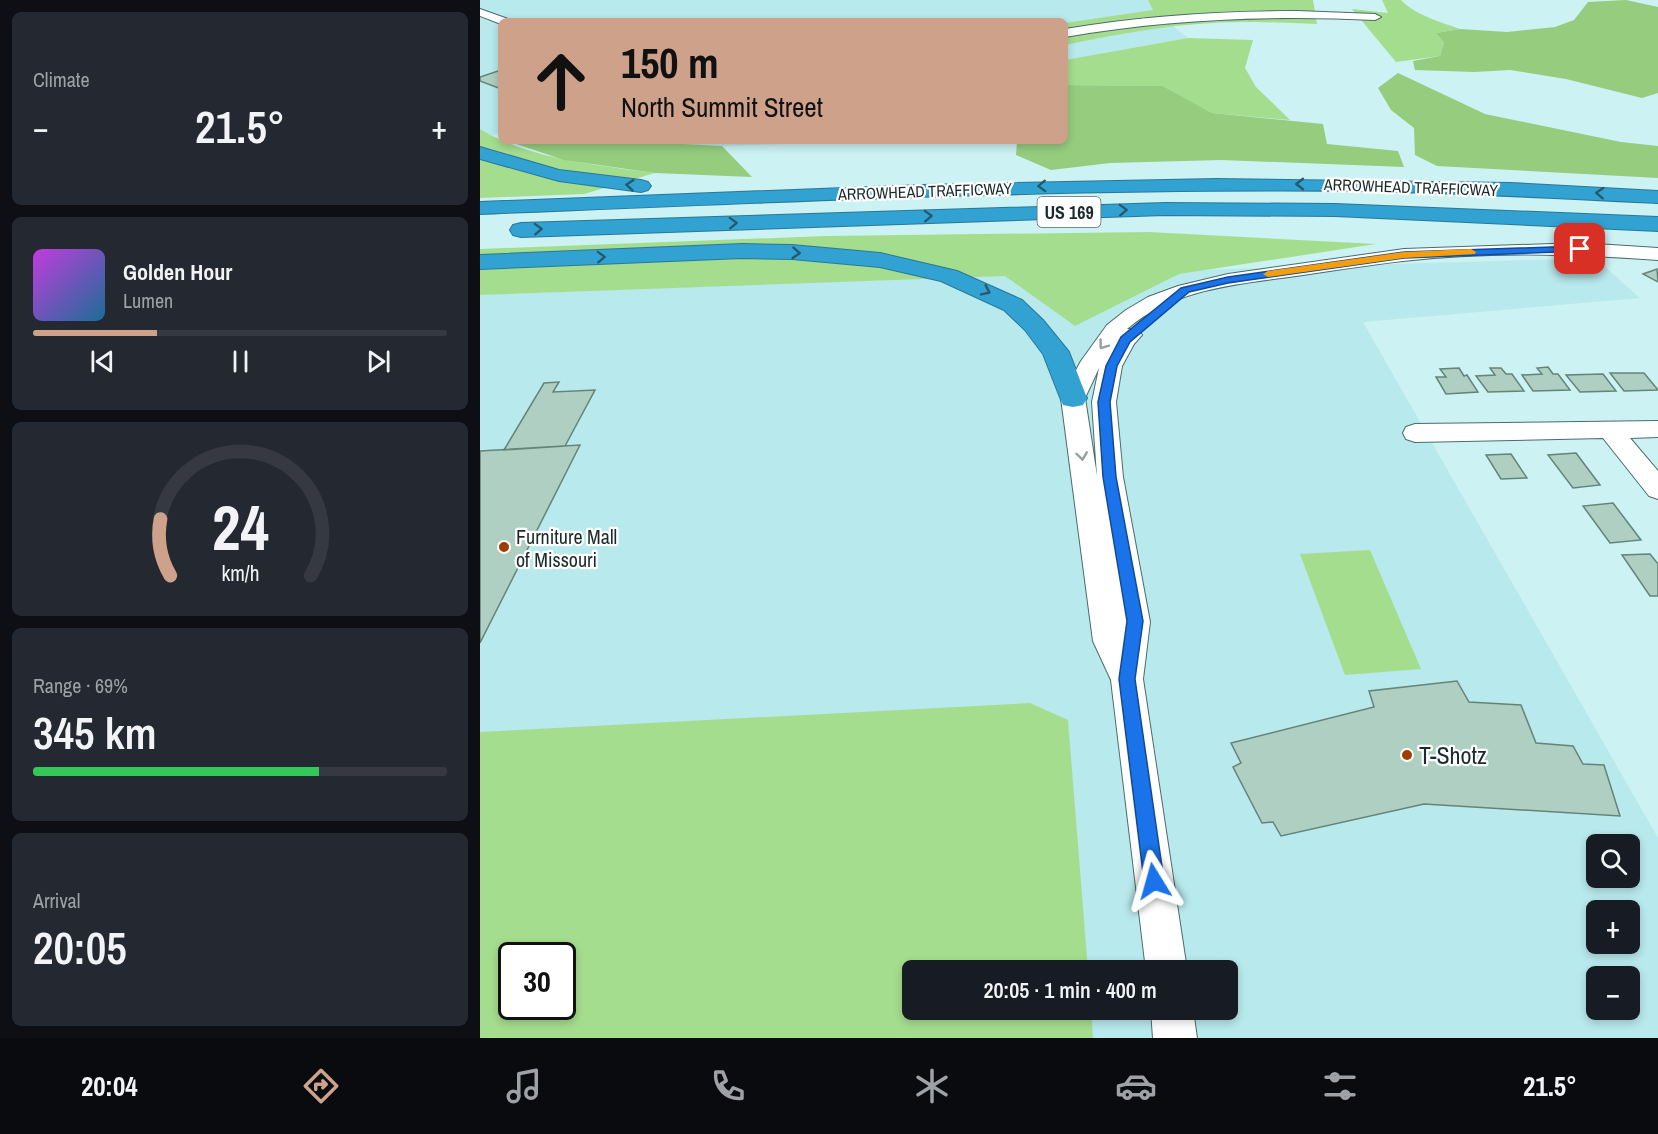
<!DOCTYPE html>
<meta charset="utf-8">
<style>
body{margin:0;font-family:"Archivo Narrow",sans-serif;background:#242831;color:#f1f3f6;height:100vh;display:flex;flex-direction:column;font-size:22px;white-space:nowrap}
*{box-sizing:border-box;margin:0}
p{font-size:20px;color:#9ea1a6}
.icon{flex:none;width:33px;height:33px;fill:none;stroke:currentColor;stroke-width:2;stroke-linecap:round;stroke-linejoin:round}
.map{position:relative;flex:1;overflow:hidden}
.details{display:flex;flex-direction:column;gap:12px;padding:12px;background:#0d0f14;width:480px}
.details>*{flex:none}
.top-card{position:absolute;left:18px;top:18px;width:570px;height:126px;border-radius:9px;box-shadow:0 3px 9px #0003;background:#cda18a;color:#111;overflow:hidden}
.tools{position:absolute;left:1106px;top:834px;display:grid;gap:12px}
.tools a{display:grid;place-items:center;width:54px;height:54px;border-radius:9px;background:#171b24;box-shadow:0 3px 9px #0003;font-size:30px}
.speed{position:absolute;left:18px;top:942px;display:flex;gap:12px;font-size:30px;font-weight:700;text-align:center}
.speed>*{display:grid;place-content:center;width:78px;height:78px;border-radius:50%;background:#171b24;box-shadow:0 3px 9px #0003;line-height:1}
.speed .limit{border:3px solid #111;border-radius:9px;background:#fff;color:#111}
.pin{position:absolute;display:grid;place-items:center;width:51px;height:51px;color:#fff;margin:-26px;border-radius:12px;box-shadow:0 3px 9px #0006}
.me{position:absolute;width:66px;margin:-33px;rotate:352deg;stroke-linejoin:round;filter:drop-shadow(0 0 4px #0008)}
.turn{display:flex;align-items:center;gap:21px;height:126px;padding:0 24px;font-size:27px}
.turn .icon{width:78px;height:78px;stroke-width:2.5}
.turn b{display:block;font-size:42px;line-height:51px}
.big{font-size:45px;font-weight:600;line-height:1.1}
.details .card{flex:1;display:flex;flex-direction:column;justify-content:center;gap:9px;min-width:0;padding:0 21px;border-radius:9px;background:#242831}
.details .dial{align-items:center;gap:0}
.dial svg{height:156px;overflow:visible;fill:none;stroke:#363941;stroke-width:7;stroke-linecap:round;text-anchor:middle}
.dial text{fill:#f1f3f6;stroke:none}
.song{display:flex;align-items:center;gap:18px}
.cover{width:72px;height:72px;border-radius:9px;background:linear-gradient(135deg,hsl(290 70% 55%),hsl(200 70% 35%))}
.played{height:6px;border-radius:3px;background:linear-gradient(90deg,#cda18a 30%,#363941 30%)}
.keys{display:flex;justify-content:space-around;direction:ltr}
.heat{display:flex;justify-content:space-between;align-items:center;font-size:33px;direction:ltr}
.charge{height:9px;border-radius:4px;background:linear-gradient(90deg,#34c759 69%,#363941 0)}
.trip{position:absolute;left:422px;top:960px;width:336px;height:60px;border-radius:9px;background:#171b24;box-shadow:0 3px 9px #0003;font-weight:600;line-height:60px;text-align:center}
.tabs{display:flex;height:96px;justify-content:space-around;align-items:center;background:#090b0e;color:#9ea1a6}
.tabs .icon{width:42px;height:42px}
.tabs .current{color:#cda18a}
.tabs b{font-size:27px;color:#f1f3f6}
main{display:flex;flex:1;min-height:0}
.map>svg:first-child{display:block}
.built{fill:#b8e9ec;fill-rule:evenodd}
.green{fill:#a5dd8e;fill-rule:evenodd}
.forest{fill:#95cc7e}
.building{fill:#aecfc1;stroke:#658478;stroke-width:1.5}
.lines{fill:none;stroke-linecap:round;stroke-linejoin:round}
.street-casing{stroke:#496c6d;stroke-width:2}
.highway-casing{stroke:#2a7898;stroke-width:2}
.street{fill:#fff;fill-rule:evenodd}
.highway{fill:#32a2d3;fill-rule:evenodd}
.oneway{stroke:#245a6e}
.oneway2{stroke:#989fa0}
.route{fill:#1a73e8;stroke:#114b97;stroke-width:1.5}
.slow{fill:#f59e0b}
.poi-dot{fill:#a03d05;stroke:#fff;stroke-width:2}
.labels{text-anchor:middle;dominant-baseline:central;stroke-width:4.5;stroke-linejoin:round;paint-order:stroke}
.far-street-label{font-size:16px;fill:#1b2a2b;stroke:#fff}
.shield{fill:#fff;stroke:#5f6a6b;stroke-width:1.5}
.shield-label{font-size:18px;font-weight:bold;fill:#1b2a2b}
.poi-label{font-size:20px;fill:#1b2a2b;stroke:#fff;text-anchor:start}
.near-poi-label{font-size:24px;fill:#1b2a2b;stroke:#fff;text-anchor:start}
</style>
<main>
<section class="details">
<div class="card"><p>Climate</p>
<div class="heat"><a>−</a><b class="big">21.5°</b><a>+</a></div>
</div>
<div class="card">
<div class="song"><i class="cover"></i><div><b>Golden Hour</b><p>Lumen</p></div></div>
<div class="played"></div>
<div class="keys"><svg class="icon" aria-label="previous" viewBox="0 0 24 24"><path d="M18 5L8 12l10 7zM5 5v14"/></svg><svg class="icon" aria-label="pause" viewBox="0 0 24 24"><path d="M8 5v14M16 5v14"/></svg><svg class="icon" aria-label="next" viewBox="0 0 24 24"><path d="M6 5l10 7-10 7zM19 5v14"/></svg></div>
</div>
<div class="card dial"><svg viewBox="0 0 100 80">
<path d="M14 69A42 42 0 1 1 86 69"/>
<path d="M14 69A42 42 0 0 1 9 40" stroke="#cda18a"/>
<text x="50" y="56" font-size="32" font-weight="700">24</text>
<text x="50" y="72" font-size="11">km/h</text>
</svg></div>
<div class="card"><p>Range · 69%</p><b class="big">345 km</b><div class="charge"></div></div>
<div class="card"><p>Arrival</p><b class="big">20:05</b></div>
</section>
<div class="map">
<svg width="1178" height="1038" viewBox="0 0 1178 1038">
<rect width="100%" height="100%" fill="#ccf2f4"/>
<!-- built -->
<path class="built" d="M0,0H668L673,10L708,38L585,60V21H21V132L11,136L0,129Z
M146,141H401L242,146Z
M1115,258L1160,298L883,322L1178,838V1038H0V295L382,280ZM1116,844H1149V878H1116ZM1116,910H1149V944H1116ZM32,956H82V1006H32ZM432,970H747V1010H432ZM1116,976H1149V1010H1116Z"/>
<!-- green -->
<path class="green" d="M668,0H833L837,24C813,23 788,22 763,22C703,22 643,33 585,45V23L673,10Z
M902,0H921C935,15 961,22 980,29L956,33L964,43L960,56L916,62L872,9L908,13Z
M708,38L773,40L765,68L776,87L810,120L732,113L683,86L585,85V60Z
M0,129C49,159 117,165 175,173L104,194L0,198Z
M669,232L896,244L699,274L595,326L525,276L0,295V249L346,236Z
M890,550L941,669L865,675L820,554Z
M550,703L588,720L608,970H432V1010H611L613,1038H0V732ZM32,956H82V1006H32Z"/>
<!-- forest -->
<path class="forest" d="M1146,0L1178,7V93L1162,98L1086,79L1030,70L994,72L935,70L933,61L960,56L964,43L956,33L980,29L1027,32L1075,27L1094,20L1108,2Z
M918,73L1005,114L1141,142L1178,146V178L957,166L935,155L934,128L911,110L898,88Z
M585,85L683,86L732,113L843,124L847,144L918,151L924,167L741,160L630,163L571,170L536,155L537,141H585Z
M27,141H146L242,146L272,177L175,173L84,160Z"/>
<!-- building -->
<path class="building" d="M21,70V89L0,81V77Z
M1177,269L1178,282L1163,274Z
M1068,367L1073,374H1078L1090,390L1053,391L1042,375L1062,374L1057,368Z
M979,368L984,376L987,375L998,392L966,394L956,377H966L960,369Z
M1010,368H1021L1026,374H1032L1044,391L1008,392L996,376L1015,375Z
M1130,373H1164L1178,390L1144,391Z
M1123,374L1136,391L1100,392L1086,375Z
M79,382L73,392L115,390L85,446L24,450L64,383Z
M100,445L0,643V451Z
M1096,453L1120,485L1093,488L1068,455Z
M1031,454L1047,478L1021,479L1006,455Z
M1133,503L1161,540L1130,543L1103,506Z
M1170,554L1178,564V596H1170L1142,555Z
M977,681L989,702L1041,705L1056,743L1093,746L1103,764L1124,765L1140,816L944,804L801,836L793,822L782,823L753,767L761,763L751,743L894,707L889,691Z"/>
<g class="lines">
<!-- street casing -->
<g class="street-casing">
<path id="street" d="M0,9L28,19L30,21H21V24L0,16Z
M817,11L895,14L901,17L895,20C790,15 688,19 585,37V29C662,16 739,11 817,11Z
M1100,243L1178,248V260C1093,254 1007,251 923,261C889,265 856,270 823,275C762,284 696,287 647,329L659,330L662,335L654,344L642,366L636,402L643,477L670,622L663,679L707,970H666L631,680L613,641L581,398L601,361L627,325L646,310L668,297L698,286L748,274L924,249ZM619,368L612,402L617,476L605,398Z
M1178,421V437L1150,438L1178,471V499L1169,496L1123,438L935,442L926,439L923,433L926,427L935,424Z
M671,1010H713L717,1038H673Z"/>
</g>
<!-- highway casing -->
<g class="highway-casing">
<path id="highway" d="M0,147L79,170L161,180L168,182L171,186L168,190L161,192L79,181L0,159Z
M736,179L1031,183L1178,191V203C1079,198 981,193 882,191C588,188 294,202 0,214V202L442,185Z
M685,203L855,204L1178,217V231L855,216L685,215L41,237L33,235L30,230L33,225L41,223Z
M262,244L312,245L400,253L477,271L542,300L563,320L589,352L607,398L603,405L593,407L583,405L563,354L545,330L524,310L461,281L400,267L312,259L262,258L0,269V255Z"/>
</g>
<!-- street -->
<use href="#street" class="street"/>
<!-- highway -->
<use href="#highway" class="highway"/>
</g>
<!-- one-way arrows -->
<defs><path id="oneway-chevron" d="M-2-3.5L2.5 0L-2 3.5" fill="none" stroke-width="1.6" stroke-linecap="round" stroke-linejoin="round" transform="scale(1.5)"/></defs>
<g class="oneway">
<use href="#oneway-chevron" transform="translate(820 184) rotate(-180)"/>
<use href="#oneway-chevron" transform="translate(150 185) rotate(-175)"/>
<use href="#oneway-chevron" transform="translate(562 186) rotate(178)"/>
<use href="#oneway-chevron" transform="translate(1120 193) rotate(-177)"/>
<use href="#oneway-chevron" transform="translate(643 210) rotate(-2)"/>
<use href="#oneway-chevron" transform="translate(448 216) rotate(-2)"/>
<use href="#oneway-chevron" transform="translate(253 223) rotate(-2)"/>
<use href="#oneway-chevron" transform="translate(58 229) rotate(-2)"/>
<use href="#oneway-chevron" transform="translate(316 253) rotate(4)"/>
<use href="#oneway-chevron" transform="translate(121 257) rotate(-2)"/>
<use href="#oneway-chevron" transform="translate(506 291) rotate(26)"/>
</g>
<g class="oneway2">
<use href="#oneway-chevron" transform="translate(623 345) rotate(126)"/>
<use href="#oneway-chevron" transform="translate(602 456) rotate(82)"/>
</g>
<!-- route -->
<path class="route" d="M1100,246L1103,247V251L924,258L748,283L709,292L650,342L637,366L630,402L636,477L663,621L655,679L684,881L681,888L674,890L667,888L664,881L639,679L647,621L623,477L618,402L626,366L641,337L701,288L748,277L924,252Z"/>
<!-- slow -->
<path class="slow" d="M991,249L996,252L995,254L924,258L788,277L783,274L788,271L924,252Z"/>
<!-- markers -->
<g class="poi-dot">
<circle cx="24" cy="547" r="6"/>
<circle cx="927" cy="755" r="6"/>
</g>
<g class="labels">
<!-- far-street labels -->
<g class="far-street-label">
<text transform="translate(931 187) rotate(2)">ARROWHEAD TRAFFICWAY</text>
<text transform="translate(445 191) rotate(-2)">ARROWHEAD TRAFFICWAY</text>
</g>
<!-- shield labels -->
<rect class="shield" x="557.5" y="197" width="63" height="30" rx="4.5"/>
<g class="shield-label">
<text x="589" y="212">US 169</text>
</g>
<!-- poi labels -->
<g class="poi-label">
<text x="36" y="536">Furniture Mall<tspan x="36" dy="23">of Missouri</tspan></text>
</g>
<!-- near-poi labels -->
<g class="near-poi-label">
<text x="939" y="755">T-Shotz</text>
</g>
</g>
</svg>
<div class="tools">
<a><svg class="icon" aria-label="search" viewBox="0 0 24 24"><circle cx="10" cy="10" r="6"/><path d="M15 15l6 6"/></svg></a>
<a>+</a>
<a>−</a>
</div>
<div class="speed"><div class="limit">30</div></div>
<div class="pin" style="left:1100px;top:249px;background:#d93025"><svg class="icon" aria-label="arrive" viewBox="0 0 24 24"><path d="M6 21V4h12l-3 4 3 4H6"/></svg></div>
<svg class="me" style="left:674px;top:881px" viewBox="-20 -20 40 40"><path d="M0-17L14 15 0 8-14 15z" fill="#1a73e8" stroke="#fff" stroke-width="4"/></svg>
<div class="trip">20:05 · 1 min · 400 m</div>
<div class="top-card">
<div class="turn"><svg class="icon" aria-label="ahead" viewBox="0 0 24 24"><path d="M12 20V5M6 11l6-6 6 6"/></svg><div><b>150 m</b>North Summit Street</div></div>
</div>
</div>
</main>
<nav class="tabs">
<b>20:04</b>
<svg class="icon current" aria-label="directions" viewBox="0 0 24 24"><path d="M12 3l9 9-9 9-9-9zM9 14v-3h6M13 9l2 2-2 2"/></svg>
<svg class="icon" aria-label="music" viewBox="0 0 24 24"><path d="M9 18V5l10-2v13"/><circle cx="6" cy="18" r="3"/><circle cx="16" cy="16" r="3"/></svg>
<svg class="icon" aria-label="phone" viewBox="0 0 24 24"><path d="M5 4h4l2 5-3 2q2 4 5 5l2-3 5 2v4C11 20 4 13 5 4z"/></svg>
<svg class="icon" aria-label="climate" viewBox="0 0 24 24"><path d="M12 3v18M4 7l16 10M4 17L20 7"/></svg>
<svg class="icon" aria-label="car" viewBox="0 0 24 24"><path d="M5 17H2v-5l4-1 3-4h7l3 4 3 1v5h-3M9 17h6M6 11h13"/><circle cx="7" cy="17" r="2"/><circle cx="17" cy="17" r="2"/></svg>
<svg class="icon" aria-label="filters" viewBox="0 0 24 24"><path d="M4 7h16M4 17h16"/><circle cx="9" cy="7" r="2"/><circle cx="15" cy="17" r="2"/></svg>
<b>21.5°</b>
</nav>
